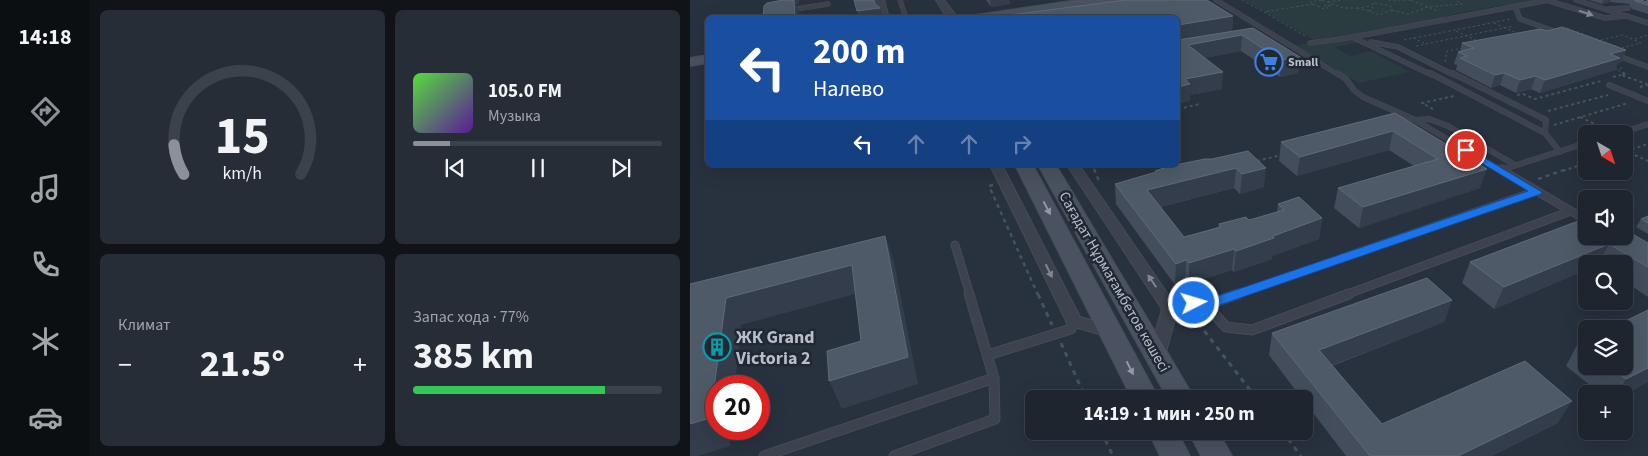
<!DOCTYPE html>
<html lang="ru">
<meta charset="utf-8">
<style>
body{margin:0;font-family:"Source Sans 3",sans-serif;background:#262d36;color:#f1f3f6;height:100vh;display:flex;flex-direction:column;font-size:19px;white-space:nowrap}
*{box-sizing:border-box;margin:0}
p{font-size:16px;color:#a1a5aa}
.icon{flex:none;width:28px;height:28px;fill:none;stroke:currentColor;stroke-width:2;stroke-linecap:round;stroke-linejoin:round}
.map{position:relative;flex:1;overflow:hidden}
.drawer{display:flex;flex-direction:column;gap:10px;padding:10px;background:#101419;width:600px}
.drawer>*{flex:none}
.banner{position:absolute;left:15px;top:15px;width:475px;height:152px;border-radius:8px;box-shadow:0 5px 20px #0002,0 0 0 1px #3c424a;background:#1a4fa0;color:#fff;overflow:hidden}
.needle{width:32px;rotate:141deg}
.buttons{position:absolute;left:888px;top:125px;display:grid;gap:10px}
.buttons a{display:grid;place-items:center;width:55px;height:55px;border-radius:8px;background:#1e252e;box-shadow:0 5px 20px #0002,0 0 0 1px #3c424a;font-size:25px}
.speed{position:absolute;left:15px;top:375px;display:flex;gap:10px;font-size:25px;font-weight:700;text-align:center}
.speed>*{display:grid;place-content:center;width:65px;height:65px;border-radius:50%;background:#1e252e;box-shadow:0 5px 20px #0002,0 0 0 1px #3c424a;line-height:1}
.speed .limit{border:8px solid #d22;background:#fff;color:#111}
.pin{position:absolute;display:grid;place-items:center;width:42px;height:42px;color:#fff;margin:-21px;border:2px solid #fff;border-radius:50%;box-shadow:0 1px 5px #0007}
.me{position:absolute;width:55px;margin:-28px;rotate:85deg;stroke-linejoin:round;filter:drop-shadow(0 0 4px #0008)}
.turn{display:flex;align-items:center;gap:18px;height:105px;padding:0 25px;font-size:22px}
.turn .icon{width:65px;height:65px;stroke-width:2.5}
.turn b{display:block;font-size:35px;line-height:42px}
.lanes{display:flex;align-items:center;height:48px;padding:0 25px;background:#0003;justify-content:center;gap:25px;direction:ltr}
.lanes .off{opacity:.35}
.big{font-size:38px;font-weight:700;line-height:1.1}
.drawer .tile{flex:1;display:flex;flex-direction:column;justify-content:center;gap:8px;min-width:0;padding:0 18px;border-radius:8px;background:#262d36}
.drawer .dial{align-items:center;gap:0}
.dial svg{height:130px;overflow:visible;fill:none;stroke:#3c424a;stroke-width:7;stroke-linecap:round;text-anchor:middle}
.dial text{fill:#f1f3f6;stroke:none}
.song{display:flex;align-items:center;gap:15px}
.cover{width:60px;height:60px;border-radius:8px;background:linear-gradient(135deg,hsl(110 70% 55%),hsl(270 70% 35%))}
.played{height:5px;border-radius:2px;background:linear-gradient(90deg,#8c9099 15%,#3c424a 15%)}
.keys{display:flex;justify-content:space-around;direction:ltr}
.heat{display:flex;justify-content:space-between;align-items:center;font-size:28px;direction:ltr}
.charge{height:8px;border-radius:4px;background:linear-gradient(90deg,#34c759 77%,#3c424a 0)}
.drawer .tiles{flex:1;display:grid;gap:10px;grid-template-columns:repeat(2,1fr)}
.trip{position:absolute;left:335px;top:390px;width:288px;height:50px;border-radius:8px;background:#1e252e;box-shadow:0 5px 20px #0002,0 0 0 1px #3c424a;font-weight:700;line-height:50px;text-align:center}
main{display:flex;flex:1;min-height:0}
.menu{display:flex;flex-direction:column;width:90px;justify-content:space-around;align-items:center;background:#0c0f12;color:#a1a5aa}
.menu .icon{width:35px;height:35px}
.menu .active{color:#8c9099}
.menu b{font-size:22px;color:#f1f3f6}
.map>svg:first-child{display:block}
.green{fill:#2a3c3f}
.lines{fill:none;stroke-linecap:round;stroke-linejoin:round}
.lane-far3-casing{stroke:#454c57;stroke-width:5.5}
.lane-far2-casing{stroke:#454c57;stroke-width:6}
.lane-far1-casing{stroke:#454c57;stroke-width:9}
.lane-casing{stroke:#454c57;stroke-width:11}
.street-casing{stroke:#454c57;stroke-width:2}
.secondary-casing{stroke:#454c57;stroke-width:2}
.path-far3{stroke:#435557;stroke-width:1;stroke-dasharray:2.5 2.5;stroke-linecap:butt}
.path-far2{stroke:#435557;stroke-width:2;stroke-dasharray:3 3;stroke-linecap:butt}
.path-far1{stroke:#435557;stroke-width:2.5;stroke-dasharray:4 4;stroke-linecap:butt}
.path{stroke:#435557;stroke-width:3;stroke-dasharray:5 5;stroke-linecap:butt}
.lane-far3{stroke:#3c434e;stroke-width:4.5}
.lane-far2{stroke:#3c434e;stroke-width:5}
.lane-far1{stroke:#3c434e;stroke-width:7}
.lane{stroke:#3c434e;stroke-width:9}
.street{fill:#3c434e;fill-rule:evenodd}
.secondary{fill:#4a5261;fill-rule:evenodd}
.wall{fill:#434d5c}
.shaded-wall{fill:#333d4b}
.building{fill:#4f5a68;stroke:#606977}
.oneway{fill:#808792}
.oneway2{fill:#9298a5}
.route{fill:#1a73e8;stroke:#114b97}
.labels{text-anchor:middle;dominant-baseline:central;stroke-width:5;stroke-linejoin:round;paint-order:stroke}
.far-poi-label{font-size:12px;font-weight:bold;fill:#b8bec9;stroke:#202833;text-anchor:start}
.street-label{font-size:15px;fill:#b8bec9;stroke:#202833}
.near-poi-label{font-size:18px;font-weight:bold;fill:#b8bec9;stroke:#202833;text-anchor:start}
</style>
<main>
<nav class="menu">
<b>14:18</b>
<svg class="icon active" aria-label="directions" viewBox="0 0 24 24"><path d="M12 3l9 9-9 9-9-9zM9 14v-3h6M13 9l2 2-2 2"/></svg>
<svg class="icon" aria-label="music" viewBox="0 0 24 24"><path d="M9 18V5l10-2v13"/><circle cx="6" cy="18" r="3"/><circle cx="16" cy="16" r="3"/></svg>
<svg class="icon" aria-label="phone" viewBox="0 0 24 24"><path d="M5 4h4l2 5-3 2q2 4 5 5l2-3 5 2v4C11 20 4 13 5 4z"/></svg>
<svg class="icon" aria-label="climate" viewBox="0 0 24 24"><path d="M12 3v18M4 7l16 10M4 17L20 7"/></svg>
<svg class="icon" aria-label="car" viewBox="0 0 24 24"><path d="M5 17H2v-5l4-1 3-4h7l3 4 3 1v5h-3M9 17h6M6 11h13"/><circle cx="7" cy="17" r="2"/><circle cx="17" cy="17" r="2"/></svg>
</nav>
<section class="drawer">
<div class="tiles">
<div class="tile dial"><svg viewBox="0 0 100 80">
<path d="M14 69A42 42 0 1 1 86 69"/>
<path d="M14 69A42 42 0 0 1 8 51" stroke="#8c9099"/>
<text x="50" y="56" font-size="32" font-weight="700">15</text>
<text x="50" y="72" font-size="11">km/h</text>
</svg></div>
<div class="tile">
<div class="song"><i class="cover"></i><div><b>105.0 FM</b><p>Музыка</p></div></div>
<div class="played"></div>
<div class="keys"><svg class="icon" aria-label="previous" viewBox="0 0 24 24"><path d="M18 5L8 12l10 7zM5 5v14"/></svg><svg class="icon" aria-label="pause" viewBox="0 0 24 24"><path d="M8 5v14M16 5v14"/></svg><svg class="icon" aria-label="next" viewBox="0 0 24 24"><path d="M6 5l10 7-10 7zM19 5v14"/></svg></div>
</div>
<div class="tile"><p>Климат</p>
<div class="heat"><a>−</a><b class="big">21.5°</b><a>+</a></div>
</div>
<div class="tile"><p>Запас хода · 77%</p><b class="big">385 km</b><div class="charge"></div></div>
</div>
</section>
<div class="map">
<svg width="958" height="456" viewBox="0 0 958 456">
<rect width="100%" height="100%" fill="#28313e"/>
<!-- green -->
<path class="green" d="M554,0H844L848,1L820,7L813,5L755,16L757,18L655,37L646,36L624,40Z
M644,39L670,42L675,45L666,43L645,47L660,56L681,51L720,72L669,83L638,65L639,63H633L604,46Z"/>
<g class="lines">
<!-- lane-far3 casing -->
<g class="lane-far3-casing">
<path id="lane-far3" d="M210,0L216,18
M526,0L649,75
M856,0L915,18L936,16
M886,0L958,23
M825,6L830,19L869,33
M918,9L938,8
M99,10L138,4
M662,37L742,75
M681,42L708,47L764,75
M620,43L658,38L859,0
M926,55L958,67"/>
</g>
<!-- lane-far2 casing -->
<g class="lane-far2-casing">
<path id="lane-far2" d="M647,73L656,79L664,90L673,97L725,120L812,171
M740,73L855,133L870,152
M762,73L856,120L855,133
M919,85L958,101
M725,120L739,119L758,126L825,165
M927,134L958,124
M811,170L896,143"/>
</g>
<!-- lane-far1 casing -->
<g class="lane-far1-casing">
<path id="lane-far1" d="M810,169L896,220
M811,170L813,169
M265,245L280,295
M545,295L847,191
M655,295L881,211"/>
</g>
<!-- lane casing -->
<g class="lane-casing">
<path id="lane" d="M516,305L548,294
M480,309L491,301L516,305L536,327L562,330L659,294
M298,355L381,329L384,321
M74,456L304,378
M204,456L305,419L304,378L279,294"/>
</g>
<!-- street casing -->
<g class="street-casing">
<path id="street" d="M186,0H194L199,18H191Z
M246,0H254L268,18L256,16Z
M300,165H312L390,317L428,328L430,332L428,336L422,338L378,325Z
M377,165H389L488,309L473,362L467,364L461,362L458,357L472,309Z"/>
</g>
<!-- secondary casing -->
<g class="secondary-casing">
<path id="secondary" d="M387,0H437L432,3L397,8L392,6L311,18H280L285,15Z
M18,55V63L0,66V58Z
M325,165H343L469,399H442Z
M348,165H366L505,399H478Z
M458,431H487L500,456H470Z
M498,431H528L542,456H511Z"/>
</g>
<!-- path-far3 -->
<path class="path-far3" d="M552,0L574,12
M632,0L653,8H668
M698,0H721
M721,0L748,11
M638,2L651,0
M685,3L701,6L702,10L689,15L679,11L683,9L681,5Z
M623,4L634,9L638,8L634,6L641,5
M702,10L718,14L738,7L772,4L765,0
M679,11L668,8L680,6
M804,23L829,34
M877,28L926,46
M766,31L790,42
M615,36L574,12L623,4L620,2L632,0
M723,38L734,43
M945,39L958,35
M714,40L821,19
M911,40L933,35L951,43L932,48
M726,46L824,26
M755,62L757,51L773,48
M932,68L925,69L936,74L933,75"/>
<!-- path-far2 -->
<path class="path-far2" d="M935,73L931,75L957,84
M923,77L931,75
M950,87L958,85
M827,95L833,94L845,99L911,81
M488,109L510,104
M743,109L732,103L764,96
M858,111L918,95
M890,117L919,131
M864,125L938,103
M934,150L958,161
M936,151L958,144
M567,161L591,155
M402,165L404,171
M873,171L896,163"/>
<!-- path-far1 -->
<path class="path-far1" d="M404,169L409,181
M848,179L877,169
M303,185L299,186L348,295"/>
<!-- path -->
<path class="path" d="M348,294L362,325
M502,315L567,399
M371,343L396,399
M411,431L423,456
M592,431L611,456"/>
<!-- lane-far3 -->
<use href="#lane-far3" class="lane-far3"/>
<!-- lane-far2 -->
<use href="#lane-far2" class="lane-far2"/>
<!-- lane-far1 -->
<use href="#lane-far1" class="lane-far1"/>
<!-- lane -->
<use href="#lane" class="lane"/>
<!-- street -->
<use href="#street" class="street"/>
<!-- secondary -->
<use href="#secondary" class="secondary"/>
</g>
<!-- wall -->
<path class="wall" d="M296,0H319L320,4L301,7Z
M899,0H954H953L955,2L958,0V14L942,9L939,4L920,2L912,4Z
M312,16H543L542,31L502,38L563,28L610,57L608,73L590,77L551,51L514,58L532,89L500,95V101L488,18H312Z
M857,31L936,50L931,62L928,63L925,70L850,93L841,89L826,93L810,85L801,88L766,70L767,65L764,64L768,52L770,51L772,43Z
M705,113L790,188L669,228L644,208L648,188L724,166L699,150L607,176L589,161L591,142Z
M558,151L574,187L550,194L544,188L471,207L494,237L528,227L529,224L559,220L587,212L588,204L632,218L629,239L582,256V259L544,272L542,270L499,284L495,282L485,285L426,204L425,184L465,173V171L522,159Z
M958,216V234L946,227L951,219Z
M896,218L958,243V297L934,281V264H896V270L804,309L772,283L780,262Z
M762,300L754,322L642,366L692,424L868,423L802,456H656L614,401V399H612L579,355L582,333Z
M958,310V382L934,395V394H911L876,366L888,343L896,340V366H934Z"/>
<!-- shaded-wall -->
<path class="shaded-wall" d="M86,0H111L109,1V4H106L109,12V18H105L89,7Z
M184,0L187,8H190L193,18H169L167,11Z
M300,0H319L320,4L301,7Z
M913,0H921L920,2L912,4Z
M543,16L542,31L488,40V48V25Z
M552,35L551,51L498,61V45Z
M936,50L931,62L928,63L925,70L850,93L855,80L920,54Z
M610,57L608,73L590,77L591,60Z
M533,72L532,89L500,95V101L488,104V87L495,79Z
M814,73L810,85L801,88L805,75Z
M846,76L841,89L826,93L830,80Z
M703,131L699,150L607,176L610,157Z
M546,168L544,188L458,210L457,190Z
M576,168L574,187L550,194L552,174Z
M797,169L790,188L669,228L673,207Z
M632,218L629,239L582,256V259L544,272L546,251Z
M195,236L204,262L228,384L152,409L139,381L218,357Z
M919,244L908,264H896V270L804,309L814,287Z
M544,249L542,270L499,284V263Z
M496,260L495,282L485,285L486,264Z
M162,265L173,292L51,325L45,386H26V429H41L40,446L8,456H0V424L36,298Z
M762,300L754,322L624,372L629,350Z
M958,368V382L934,395V394H927L936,379Z
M882,401L868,423L802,456H768Z"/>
<!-- building -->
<path class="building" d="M94,0H104L105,18H73L74,6L77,3Z
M164,0H184L185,4L190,8L167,11Z
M436,0H517L543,16L488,25V18H313L312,16Z
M945,0H952L955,2L958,0V5L945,1Z
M872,27L936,50L920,54L930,58L855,80L846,76L830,80L814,73L805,75L770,58L777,56L768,52L784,48L772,43L850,29L857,31Z
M563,28L610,57L591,60L552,35L498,45L533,72L495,79L500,84L488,87V40Z
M705,113L797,169L673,207L648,188L748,159L703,131L610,157L591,142Z
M558,151L576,168L552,174L546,168L457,190L494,237L531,227L529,224L556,217L559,220L594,210L588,204L609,197L632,218L583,236L584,238L546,251L544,249L499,263L496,260L486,264L425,184L466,172L465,171L480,166L515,159H522Z
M958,216V223L951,219Z
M896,218V236H934V229L958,243V267L919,244L814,287L780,262Z
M195,236L218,357L139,381L137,351L171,341L162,265L36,298L20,418L0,424V284Z
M737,278L762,300L629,350L692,424L835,361L882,401L768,456H680L582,333Z
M958,310V368L936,379L919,366H934V329H919Z
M896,340V349L888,343Z"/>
<!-- one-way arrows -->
<defs><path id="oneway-solid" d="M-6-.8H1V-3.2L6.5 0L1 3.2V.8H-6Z" transform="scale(1.25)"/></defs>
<g class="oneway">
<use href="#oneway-solid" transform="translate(896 13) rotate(18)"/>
<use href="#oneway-solid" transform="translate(359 271) rotate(64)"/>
<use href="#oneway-solid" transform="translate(462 281) rotate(-124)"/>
</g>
<g class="oneway2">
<use href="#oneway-solid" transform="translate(357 208) rotate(62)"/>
<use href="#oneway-solid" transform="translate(440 368) rotate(63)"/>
</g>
<!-- route -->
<path class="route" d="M776,147L852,192L851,194L521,308C514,310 506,308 499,306L497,303L499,300H516L838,191L773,152V148Z"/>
<!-- icons -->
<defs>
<g id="supermarket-ring" transform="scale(1.4375)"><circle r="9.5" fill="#202833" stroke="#3f7fe0" stroke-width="1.5"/><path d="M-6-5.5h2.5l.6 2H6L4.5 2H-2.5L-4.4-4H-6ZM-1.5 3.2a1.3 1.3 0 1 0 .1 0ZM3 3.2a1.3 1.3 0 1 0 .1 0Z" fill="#3f7fe0"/></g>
<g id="building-ring" transform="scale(1.4375)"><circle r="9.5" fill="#202833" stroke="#0f9aa8" stroke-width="1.5"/><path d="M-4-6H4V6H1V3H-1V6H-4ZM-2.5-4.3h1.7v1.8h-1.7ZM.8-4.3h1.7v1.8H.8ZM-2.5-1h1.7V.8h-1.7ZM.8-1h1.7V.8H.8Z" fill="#0f9aa8"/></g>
</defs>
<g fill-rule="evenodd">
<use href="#supermarket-ring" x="579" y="62"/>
<use href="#building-ring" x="27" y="347"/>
</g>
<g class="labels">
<!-- far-poi labels -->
<g class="far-poi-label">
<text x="598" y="62">Small</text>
</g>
<!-- street labels -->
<g class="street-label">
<text transform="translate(424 282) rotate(60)">Сағадат Нұрмағамбетов көшесі</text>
</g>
<!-- near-poi labels -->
<g class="near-poi-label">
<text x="46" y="337">ЖК Grand<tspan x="46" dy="21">Victoria 2</tspan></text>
</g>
</g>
</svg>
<div class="buttons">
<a><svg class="needle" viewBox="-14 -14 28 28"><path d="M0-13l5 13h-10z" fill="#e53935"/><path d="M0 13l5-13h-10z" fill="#a1a5aa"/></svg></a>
<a><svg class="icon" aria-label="sound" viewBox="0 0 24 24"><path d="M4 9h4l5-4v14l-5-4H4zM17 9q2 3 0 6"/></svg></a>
<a><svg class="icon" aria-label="search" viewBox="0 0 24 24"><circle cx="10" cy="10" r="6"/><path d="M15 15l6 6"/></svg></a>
<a><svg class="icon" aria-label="layers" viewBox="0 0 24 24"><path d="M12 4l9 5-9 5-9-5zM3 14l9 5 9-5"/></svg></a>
<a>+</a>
</div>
<div class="speed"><div class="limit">20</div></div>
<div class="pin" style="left:776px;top:150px;background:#d93025"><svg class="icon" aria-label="arrive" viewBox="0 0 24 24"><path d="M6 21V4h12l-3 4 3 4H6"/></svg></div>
<svg class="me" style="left:504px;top:303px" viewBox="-20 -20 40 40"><circle r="17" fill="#1a73e8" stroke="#fff" stroke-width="3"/><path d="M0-11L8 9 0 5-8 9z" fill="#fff"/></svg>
<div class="trip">14:19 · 1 мин · 250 m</div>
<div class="banner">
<div class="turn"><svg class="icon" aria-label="left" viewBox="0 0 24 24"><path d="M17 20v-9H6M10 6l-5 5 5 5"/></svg><div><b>200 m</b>Налево</div></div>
<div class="lanes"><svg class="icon" aria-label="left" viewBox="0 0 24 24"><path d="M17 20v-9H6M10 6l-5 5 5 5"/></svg><svg class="icon off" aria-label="ahead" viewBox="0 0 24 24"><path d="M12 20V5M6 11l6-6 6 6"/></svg><svg class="icon off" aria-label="ahead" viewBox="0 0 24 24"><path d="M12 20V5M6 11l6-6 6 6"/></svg><svg class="icon off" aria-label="right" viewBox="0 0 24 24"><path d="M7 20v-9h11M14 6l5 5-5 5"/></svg></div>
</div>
</div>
</main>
